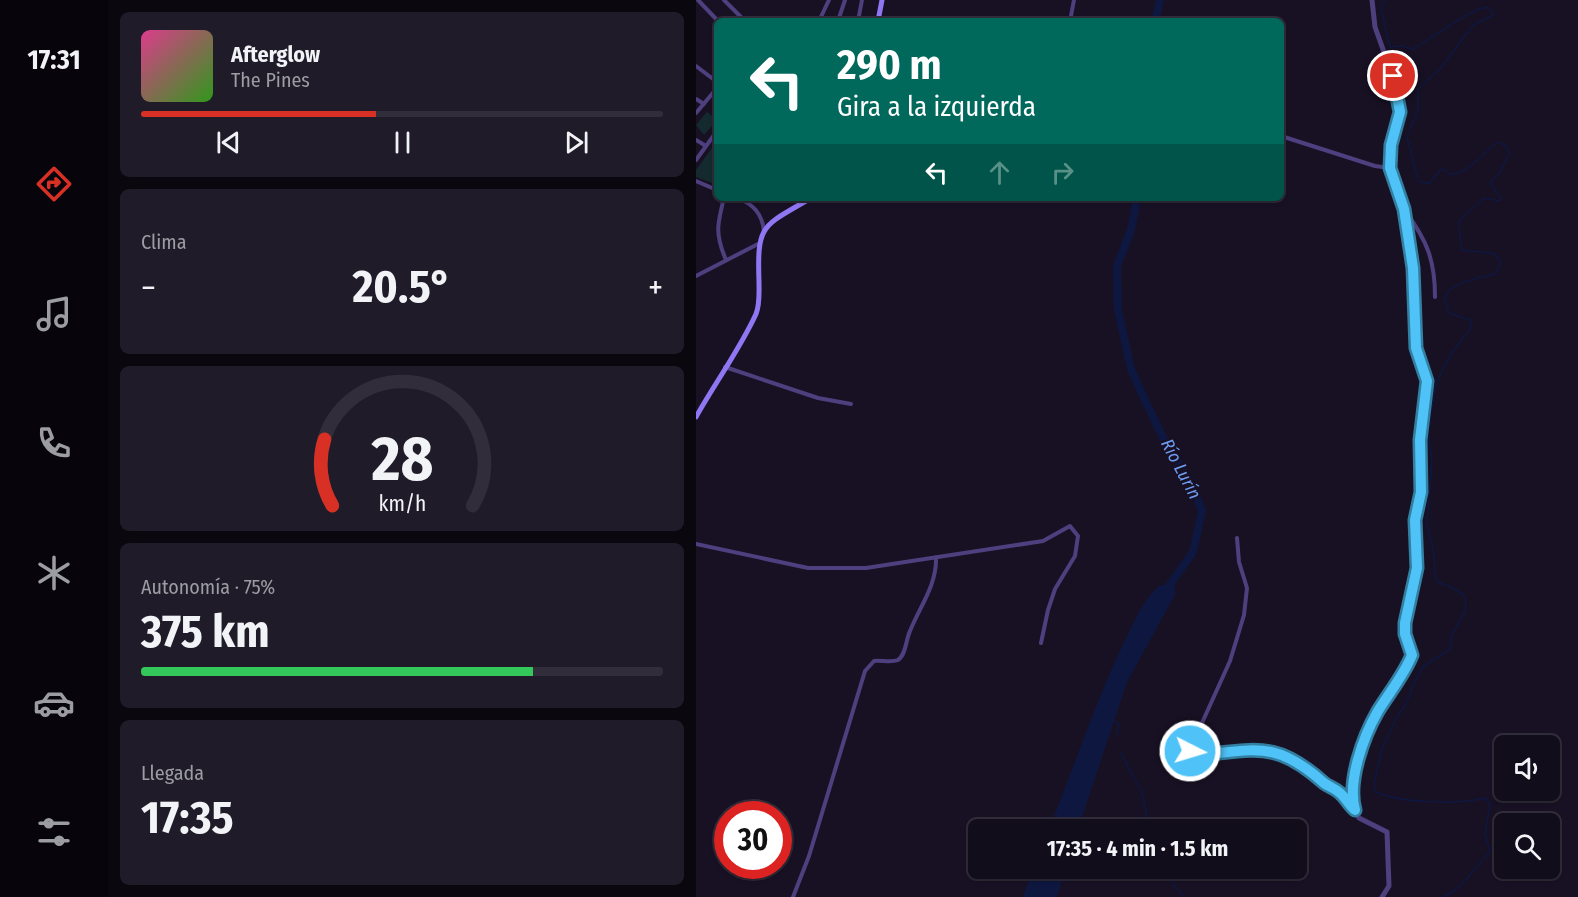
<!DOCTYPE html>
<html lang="es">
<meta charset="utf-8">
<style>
body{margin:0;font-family:"Fira Sans Condensed",sans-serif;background:#1f1b28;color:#f1f3f6;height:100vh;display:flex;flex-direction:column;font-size:22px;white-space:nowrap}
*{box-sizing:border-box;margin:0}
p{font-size:20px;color:#9c9ca3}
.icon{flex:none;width:33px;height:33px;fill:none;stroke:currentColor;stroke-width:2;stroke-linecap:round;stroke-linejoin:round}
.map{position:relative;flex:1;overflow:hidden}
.details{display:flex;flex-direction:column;gap:12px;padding:12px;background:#0a070f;width:588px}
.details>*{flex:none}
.banner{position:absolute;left:18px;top:18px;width:570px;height:183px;border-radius:9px;box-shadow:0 2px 4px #0004,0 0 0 2px #312d3a;background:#00695c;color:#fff;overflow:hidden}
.controls{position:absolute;left:798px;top:735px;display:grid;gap:12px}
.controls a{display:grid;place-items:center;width:66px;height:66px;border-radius:9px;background:#120d1b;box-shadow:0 2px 4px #0004,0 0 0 2px #312d3a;font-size:30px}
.speed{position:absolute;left:18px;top:801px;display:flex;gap:12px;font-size:30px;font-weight:700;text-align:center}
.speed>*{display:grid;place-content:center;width:78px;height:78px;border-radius:50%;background:#120d1b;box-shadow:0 2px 4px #0004,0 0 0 2px #312d3a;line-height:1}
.speed .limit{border:9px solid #d22;background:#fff;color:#111}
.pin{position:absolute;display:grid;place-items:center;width:51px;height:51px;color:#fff;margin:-26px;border:3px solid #fff;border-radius:50%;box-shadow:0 2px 6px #0007}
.me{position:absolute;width:66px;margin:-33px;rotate:95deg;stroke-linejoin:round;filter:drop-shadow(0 0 4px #0008)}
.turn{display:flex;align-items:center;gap:21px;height:126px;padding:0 24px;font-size:27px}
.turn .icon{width:78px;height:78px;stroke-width:2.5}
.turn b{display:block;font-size:42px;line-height:51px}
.lanes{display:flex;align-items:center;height:57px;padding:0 24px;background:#0003;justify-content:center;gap:30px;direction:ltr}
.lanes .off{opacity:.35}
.big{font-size:45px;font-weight:700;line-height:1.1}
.details .widget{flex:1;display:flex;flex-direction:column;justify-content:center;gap:9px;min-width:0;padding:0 21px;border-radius:9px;background:#1f1b28}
.details .dial{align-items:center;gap:0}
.dial svg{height:156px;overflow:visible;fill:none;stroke:#312d3a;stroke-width:7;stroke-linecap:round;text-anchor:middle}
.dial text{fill:#f1f3f6;stroke:none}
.song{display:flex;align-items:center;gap:18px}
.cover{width:72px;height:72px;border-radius:9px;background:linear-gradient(135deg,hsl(330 70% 55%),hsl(110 70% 35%))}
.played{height:6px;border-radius:3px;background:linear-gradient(90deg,#d93025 45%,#312d3a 45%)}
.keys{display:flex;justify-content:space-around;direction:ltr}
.heat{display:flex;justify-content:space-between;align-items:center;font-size:33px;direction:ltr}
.charge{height:9px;border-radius:4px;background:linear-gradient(90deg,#34c759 75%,#312d3a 0)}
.trip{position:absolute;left:272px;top:819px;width:339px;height:60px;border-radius:9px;background:#120d1b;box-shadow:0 2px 4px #0004,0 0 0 2px #312d3a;font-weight:700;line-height:60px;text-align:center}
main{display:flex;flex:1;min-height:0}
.tabs{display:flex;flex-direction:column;width:108px;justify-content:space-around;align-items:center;background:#07050b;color:#9c9ca3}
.tabs .icon{width:42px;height:42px}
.tabs .selected{color:#d93025}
.tabs b{font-size:27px;color:#f1f3f6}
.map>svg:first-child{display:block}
.green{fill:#142a2e}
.water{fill:#0e1740}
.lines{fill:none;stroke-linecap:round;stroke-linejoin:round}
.stream{stroke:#0e1740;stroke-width:1.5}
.river{stroke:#0e1740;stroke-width:8}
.minor{stroke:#4e407f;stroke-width:4}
.tertiary{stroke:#4e407f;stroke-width:5}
.secondary{stroke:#9176f4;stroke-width:5}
.route-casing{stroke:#337fa1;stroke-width:15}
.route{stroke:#4fc3f7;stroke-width:10}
.labels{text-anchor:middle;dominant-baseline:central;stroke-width:5;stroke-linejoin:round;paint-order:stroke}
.water-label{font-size:18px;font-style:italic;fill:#6e9cf3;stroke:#181124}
</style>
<main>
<nav class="tabs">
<b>17:31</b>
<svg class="icon selected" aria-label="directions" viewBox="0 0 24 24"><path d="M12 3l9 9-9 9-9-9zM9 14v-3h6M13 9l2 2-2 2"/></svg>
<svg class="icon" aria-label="music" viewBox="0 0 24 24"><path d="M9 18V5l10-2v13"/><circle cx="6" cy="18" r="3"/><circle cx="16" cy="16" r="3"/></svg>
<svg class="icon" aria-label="phone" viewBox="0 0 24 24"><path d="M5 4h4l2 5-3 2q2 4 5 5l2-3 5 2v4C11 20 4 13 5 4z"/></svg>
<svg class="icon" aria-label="climate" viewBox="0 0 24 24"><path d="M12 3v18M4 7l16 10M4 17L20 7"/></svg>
<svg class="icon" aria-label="car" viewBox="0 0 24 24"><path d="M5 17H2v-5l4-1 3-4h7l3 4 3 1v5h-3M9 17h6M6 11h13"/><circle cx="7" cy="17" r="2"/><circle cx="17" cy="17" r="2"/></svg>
<svg class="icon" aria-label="filters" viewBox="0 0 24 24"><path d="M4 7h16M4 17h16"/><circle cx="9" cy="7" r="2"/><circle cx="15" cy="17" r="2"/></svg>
</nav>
<section class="details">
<div class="widget">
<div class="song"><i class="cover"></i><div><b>Afterglow</b><p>The Pines</p></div></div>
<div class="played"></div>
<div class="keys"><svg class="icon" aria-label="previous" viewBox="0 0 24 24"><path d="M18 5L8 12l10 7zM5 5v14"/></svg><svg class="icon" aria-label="pause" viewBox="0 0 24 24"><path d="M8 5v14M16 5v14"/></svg><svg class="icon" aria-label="next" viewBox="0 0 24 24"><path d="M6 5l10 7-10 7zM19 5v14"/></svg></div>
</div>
<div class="widget"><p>Clima</p>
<div class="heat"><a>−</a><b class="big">20.5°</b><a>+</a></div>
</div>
<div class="widget dial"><svg viewBox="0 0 100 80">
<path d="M14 69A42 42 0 1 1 86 69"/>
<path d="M14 69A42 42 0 0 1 10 35" stroke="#d93025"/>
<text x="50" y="56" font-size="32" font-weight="700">28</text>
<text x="50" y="72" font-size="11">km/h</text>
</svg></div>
<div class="widget"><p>Autonomía · 75%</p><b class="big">375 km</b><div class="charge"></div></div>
<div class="widget"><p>Llegada</p><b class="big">17:35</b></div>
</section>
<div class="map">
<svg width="882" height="897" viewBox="0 0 882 897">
<rect width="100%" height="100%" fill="#181124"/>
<!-- green -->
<path class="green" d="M11,112L21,120L8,135L0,125Z
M21,141V181L19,184L0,177V170Z"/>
<!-- water -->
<path class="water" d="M464,585L479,586V595L431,682L382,829H353C378,767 399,703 428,642C438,622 447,599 464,585Z
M337,869H369L361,897H327Z"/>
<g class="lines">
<!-- stream -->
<path class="stream" d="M689,0L685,8L694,47L705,46L717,49C732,41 782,3 794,8L797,15L777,25L745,68L722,89V109L711,137L722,181L733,184L745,169L750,170L754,175C775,172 786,153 802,142L810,146L813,153L804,172L794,183L805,198L804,201L788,198L763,221L765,250L796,253L800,255L805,263L799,274C787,277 750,283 749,299C749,304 752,309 753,313L774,320L775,328L757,351L746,370L739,389L732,431L736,461L731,524L738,554L739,578L744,583L755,587L769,596L770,610L756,634L754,649L728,666L717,685L710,704L699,720L686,749L678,783L679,791C700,804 767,804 789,798L794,804L789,833L794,852C779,866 766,891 746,897
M419,722L423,724L421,734
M425,753L446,793L452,821L460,830
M464,868L488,897"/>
<!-- river -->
<path class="river" d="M459,21L464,0
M441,198L435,230L421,266L422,310L435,369L446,394L469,442L497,486L506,511L497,552L468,593"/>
<!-- minor -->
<path class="minor" d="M2,0L22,21
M28,0L49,21
M123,21L133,0
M142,21L149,0
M162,21L166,0
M374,21L378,0
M0,66L21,82
M0,99L8,104
M0,113L21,88
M585,136L679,166L694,168
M0,140L10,146
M0,160L21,131
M0,181L21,190
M28,198C21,225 19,234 30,260
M41,198C57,204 66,213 68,231
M710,212C731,241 739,260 739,297
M0,276L62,244
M29,367L122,398L155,404
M541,538L543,562L551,588L548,615L534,661L496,745L495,753L570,749L599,760L616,771L629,784L645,794L658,810
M0,544L112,568H170L347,541L374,526L382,536L379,556L359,589L352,610L345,643
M97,897L113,856L169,671L178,661C186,660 195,663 202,660C210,655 210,639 214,631C224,606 241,585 240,557"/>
<!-- tertiary -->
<path class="tertiary" d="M676,0L679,27L699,83L704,112L695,145L694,168L708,209L717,268L720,348L730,371L731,381L724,440L725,492L719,520L721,568L709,623V634L716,655C708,675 693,693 682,711C666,737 647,790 663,818L691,832L693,886L686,897"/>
<!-- secondary -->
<path class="secondary" d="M182,21L186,0
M0,417C19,383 44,349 60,314C64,304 63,292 63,282C61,223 66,227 115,198"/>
</g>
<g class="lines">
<!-- route casing -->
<g class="route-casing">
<path id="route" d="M494,751L502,755C561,750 580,740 628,783C633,787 639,788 644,793C650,798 653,805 659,810C651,782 667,737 682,711C693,693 708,675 716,655L709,634V623L721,568L719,520L725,492L724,440L731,381L720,348L717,268L708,209L694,168L695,145L704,112L697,76"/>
</g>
<!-- route -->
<use href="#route" class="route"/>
</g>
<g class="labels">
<!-- water labels -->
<g class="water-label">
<text transform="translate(485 469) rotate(62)">Río Lurín</text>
</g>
</g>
</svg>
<div class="controls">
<a><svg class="icon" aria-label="sound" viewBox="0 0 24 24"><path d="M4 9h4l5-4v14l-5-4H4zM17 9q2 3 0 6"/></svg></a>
<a><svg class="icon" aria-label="search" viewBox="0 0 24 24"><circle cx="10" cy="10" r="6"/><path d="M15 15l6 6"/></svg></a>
</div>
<div class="speed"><div class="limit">30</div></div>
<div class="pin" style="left:697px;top:76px;background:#d93025"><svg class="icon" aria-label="arrive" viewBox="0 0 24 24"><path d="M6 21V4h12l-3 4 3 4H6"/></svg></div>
<svg class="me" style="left:494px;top:751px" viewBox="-20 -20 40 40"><circle r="17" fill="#4fc3f7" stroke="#fff" stroke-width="3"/><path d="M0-11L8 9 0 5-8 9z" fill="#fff"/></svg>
<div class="trip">17:35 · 4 min · 1.5 km</div>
<div class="banner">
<div class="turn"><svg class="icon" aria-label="left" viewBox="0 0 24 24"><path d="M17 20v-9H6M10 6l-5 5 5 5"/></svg><div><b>290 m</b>Gira a la izquierda</div></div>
<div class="lanes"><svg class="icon" aria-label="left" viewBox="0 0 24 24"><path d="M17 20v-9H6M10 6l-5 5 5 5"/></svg><svg class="icon off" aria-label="ahead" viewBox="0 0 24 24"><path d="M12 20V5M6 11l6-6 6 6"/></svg><svg class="icon off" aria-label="right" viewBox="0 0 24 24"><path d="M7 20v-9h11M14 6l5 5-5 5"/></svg></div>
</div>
</div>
</main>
